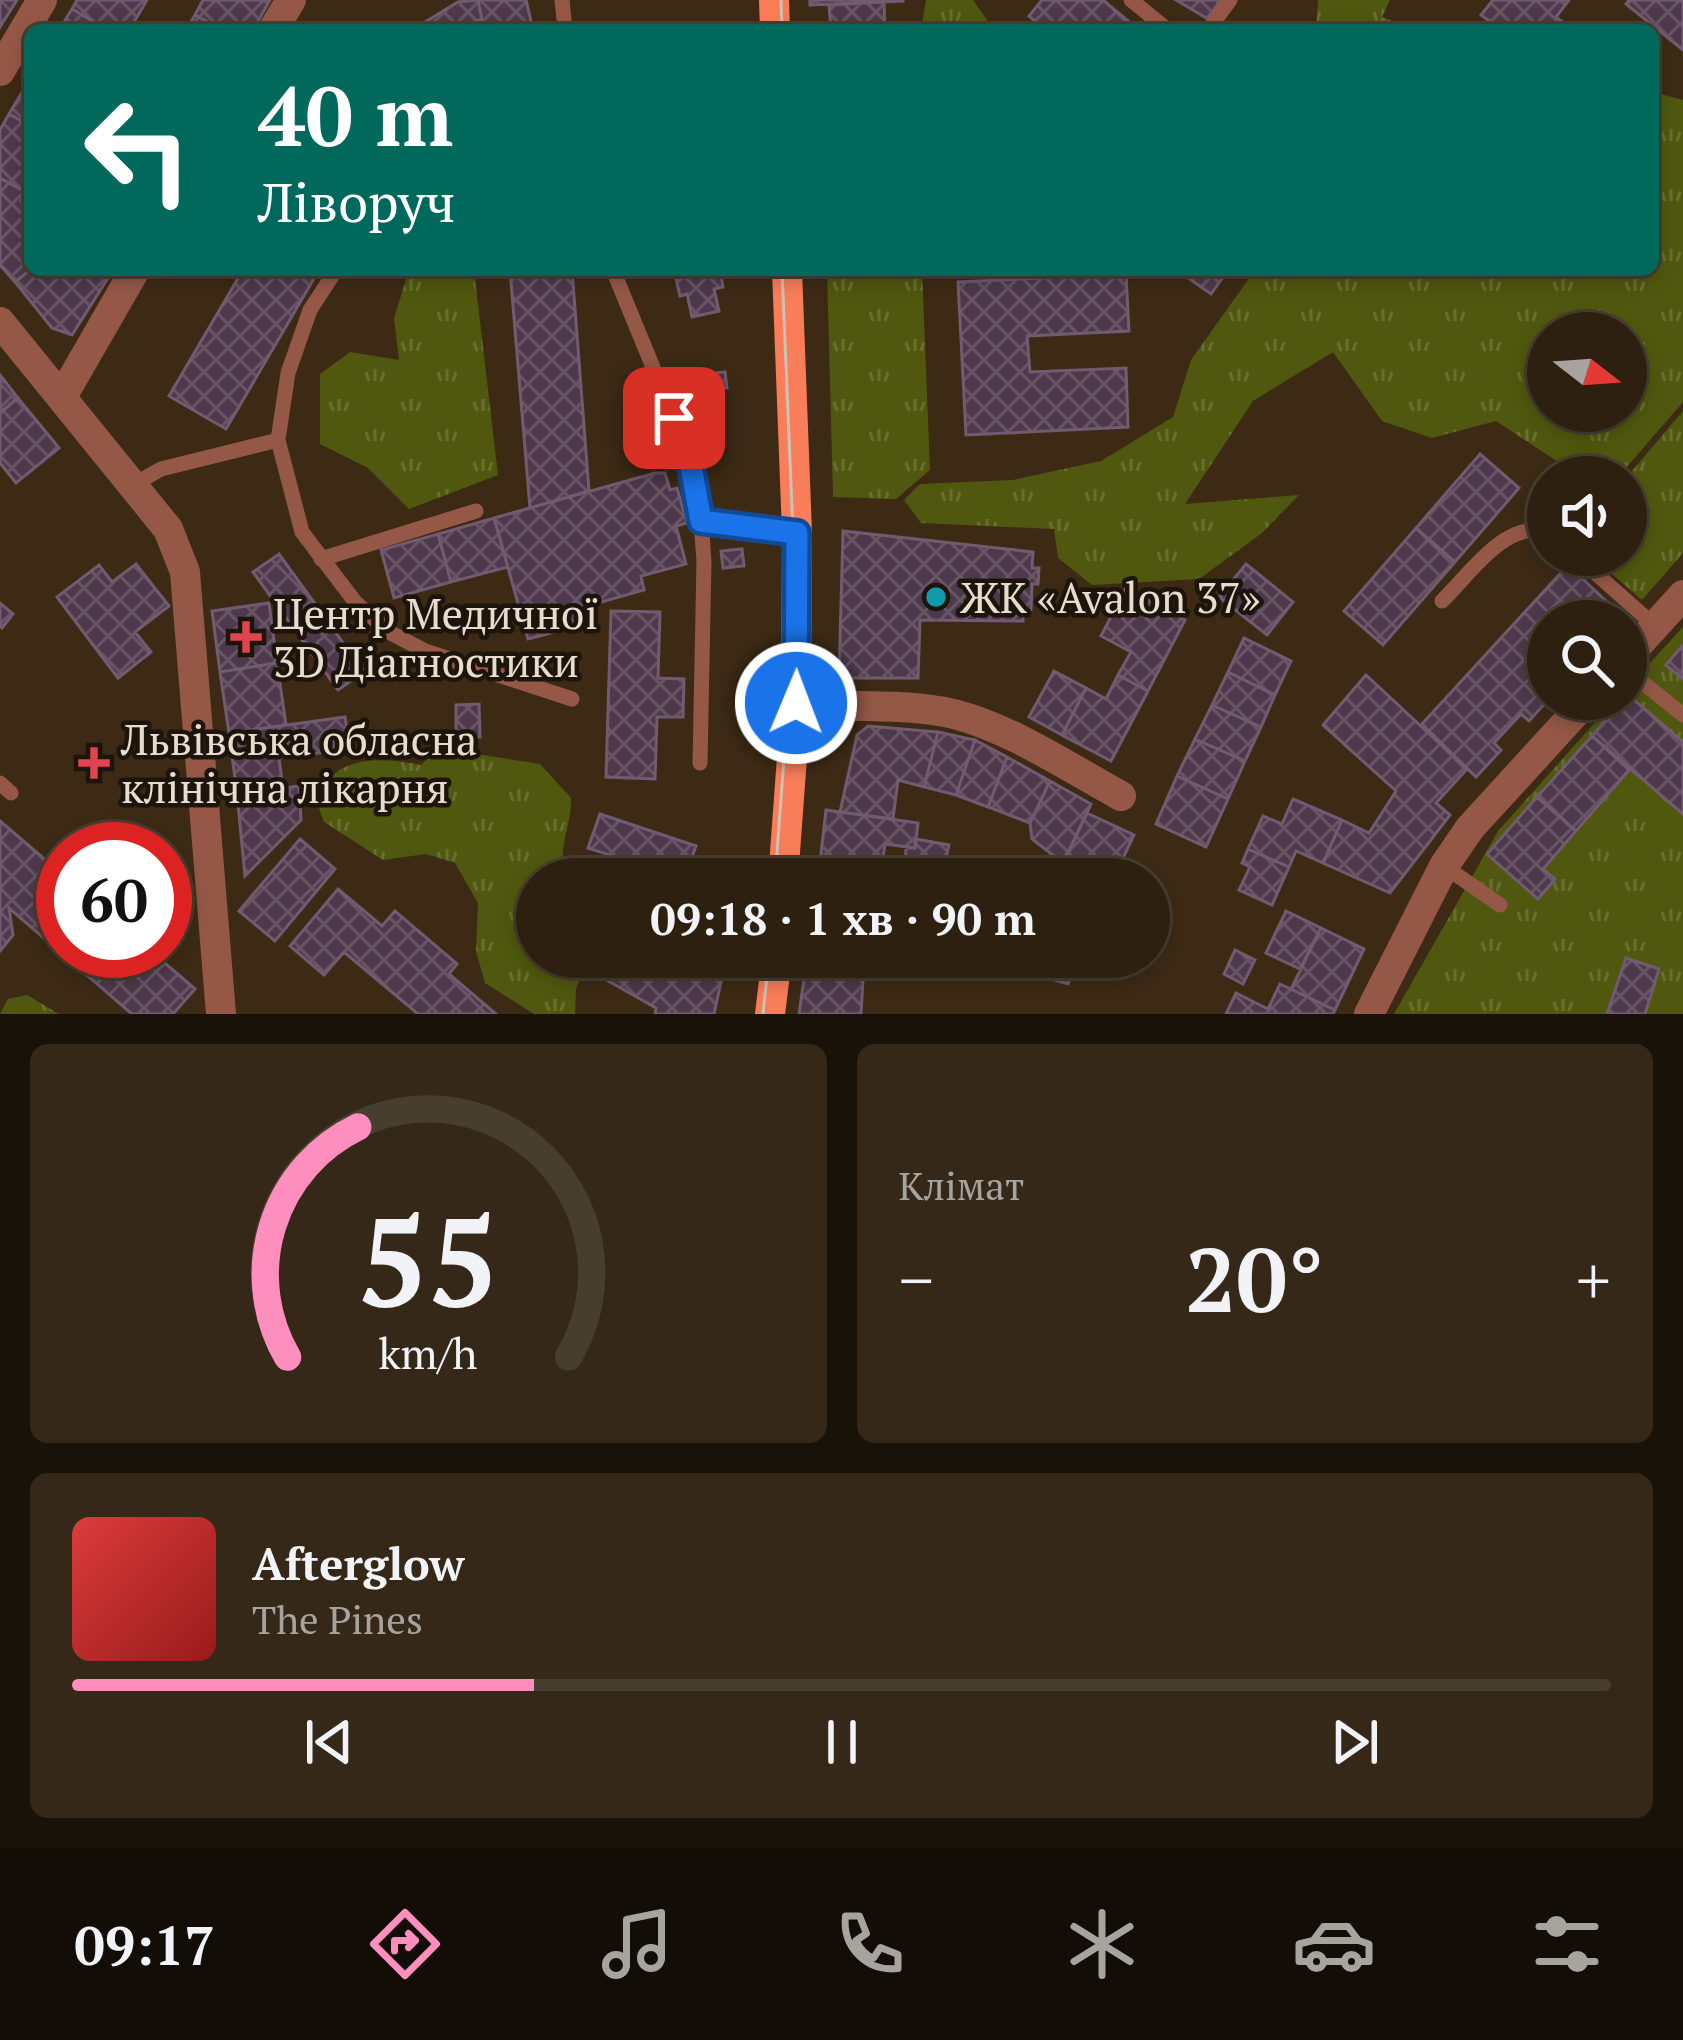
<!DOCTYPE html>
<html lang="uk">
<meta charset="utf-8">
<style>
body{margin:0;font-family:"PT Serif",serif;background:#352819;color:#f1f3f6;height:100vh;display:flex;flex-direction:column;font-size:45px;white-space:nowrap}
*{box-sizing:border-box;margin:0}
p{font-size:39px;color:#a7a39f}
.icon{flex:none;width:66px;height:66px;fill:none;stroke:currentColor;stroke-width:2;stroke-linecap:round;stroke-linejoin:round}
.map{position:relative;height:1014px;overflow:hidden}
.side{display:flex;flex-direction:column;gap:30px;padding:30px;background:#191209;flex:1}
.side>*{flex:none}
.guide{position:absolute;left:24px;top:24px;width:1635px;height:252px;border-radius:18px;box-shadow:0 6px 18px #0003,0 0 0 3px #483e30;background:#00695c;color:#fff;overflow:hidden}
.needle{width:78px;rotate:107deg}
.tools{position:absolute;left:1527px;top:312px;display:grid;gap:24px}
.tools a{display:grid;place-items:center;width:120px;height:120px;border-radius:50%;background:#2d2010;box-shadow:0 6px 18px #0003,0 0 0 3px #483e30;font-size:60px}
.speed{position:absolute;left:36px;top:822px;display:flex;gap:24px;font-size:60px;font-weight:700;text-align:center}
.speed>*{display:grid;place-content:center;width:156px;height:156px;border-radius:50%;background:#2d2010;box-shadow:0 6px 18px #0003,0 0 0 3px #483e30;line-height:1}
.speed .limit{border:18px solid #d22;background:#fff;color:#111}
.pin{position:absolute;display:grid;place-items:center;width:102px;height:102px;color:#fff;margin:-51px;border-radius:24px;box-shadow:0 6px 18px #0006}
.me{position:absolute;width:132px;margin:-66px;rotate:1deg;stroke-linejoin:round;filter:drop-shadow(0 0 9px #0008)}
.turn{display:flex;align-items:center;gap:42px;height:252px;padding:0 36px;font-size:54px}
.turn .icon{width:156px;height:156px;stroke-width:2.5}
.turn b{display:block;font-size:84px;line-height:102px}
.big{font-size:90px;font-weight:700;line-height:1.1}
.side .widget{flex:1;display:flex;flex-direction:column;justify-content:center;gap:18px;min-width:0;padding:0 42px;border-radius:18px;background:#352819}
.side .dial{align-items:center;gap:0}
.dial svg{height:312px;overflow:visible;fill:none;stroke:#483e30;stroke-width:7;stroke-linecap:round;text-anchor:middle}
.dial text{fill:#f1f3f6;stroke:none}
.song{display:flex;align-items:center;gap:36px}
.cover{width:144px;height:144px;border-radius:18px;background:linear-gradient(135deg,hsl(0 70% 55%),hsl(0 70% 35%))}
.played{height:12px;border-radius:6px;background:linear-gradient(90deg,#fe8ebd 30%,#483e30 30%)}
.keys{display:flex;justify-content:space-around;direction:ltr}
.heat{display:flex;justify-content:space-between;align-items:center;font-size:66px;direction:ltr}
.side .tiles{flex:1;display:grid;gap:30px;grid-template-columns:1fr 1fr}
.widget:last-child{grid-column:span 2}
.trip{position:absolute;left:516px;top:858px;width:654px;height:120px;border-radius:60px;background:#2d2010;box-shadow:0 6px 18px #0003,0 0 0 3px #483e30;font-weight:700;line-height:120px;text-align:center}
.tab-bar{display:flex;height:192px;justify-content:space-around;align-items:center;background:#120d06;color:#a7a39f}
.tab-bar .icon{width:84px;height:84px}
.tab-bar .selected{color:#fe8ebd}
.tab-bar b{font-size:54px;color:#f1f3f6}
.map>svg:first-child{display:block}
.grass{fill:url(#grass-tufts);fill-rule:evenodd}
.building{fill:url(#building-cross-hatch);stroke:#725b70;stroke-width:3}
.lines{fill:none;stroke-linecap:round;stroke-linejoin:round}
.lane{stroke:#955847;stroke-width:15}
.street{stroke:#955847;stroke-width:30}
.primary{stroke:#fa7d59;stroke-width:30}
.tram{stroke:#cec1b3;stroke-width:3}
.route-casing{stroke:#114b97;stroke-width:30}
.route{stroke:#1a73e8;stroke-width:21}
.culture-dot{fill:#0f9aa8;stroke:#1d150c;stroke-width:4.5}
.health-dot{fill:#e0444e;stroke:#1d150c;stroke-width:4.5}
.labels{text-anchor:middle;dominant-baseline:central;stroke-width:9;stroke-linejoin:round;paint-order:stroke}
.poi-label{font-size:42px;fill:#e8dccf;stroke:#1d150c;text-anchor:start}
</style>
<div class="map">
<svg width="1683" height="1014" viewBox="0 0 1683 1014">
<defs>
<pattern id="grass-tufts" width="24" height="20" patternUnits="userSpaceOnUse" patternTransform="scale(3)"><rect width="24" height="20" fill="#4f580e"/><path d="M3 7l-1-3M5 7V3M7 7l1-3M15 17l-1-3M17 17v-4M19 17l1-3" fill="none" stroke="#686f30"/></pattern>
<pattern id="building-cross-hatch" width="8" height="8" patternUnits="userSpaceOnUse" patternTransform="scale(3)"><rect width="8" height="8" fill="#4e394c"/><path d="M0 0l8 8M0 8l8-8" fill="none" stroke="#685565"/></pattern>
</defs>
<rect width="100%" height="100%" fill="#3c2a15"/>
<!-- grass -->
<path class="grass" d="M926,0H973L994,30H921Z
M1318,0H1390L1382,17L1415,30H1316Z
M1653,92L1683,100V402L1618,477H1587L1569,469L1496,421L1432,438L1382,421L1333,352L1253,401L1185,504L1299,495L1262,533L1199,579L1092,585L1058,558L1054,529L921,523L904,500L920,484L1013,480L1101,461L1173,417L1191,360L1255,270H1653ZM1626,333V411H1548V333Z
M409,270H474L498,475L409,509L368,468L320,444V374L350,352L399,360L394,318Z
M827,270H922L930,470L896,499L833,497Z
M1683,411V553L1642,600L1590,555H1626V478Z
M1683,627V1014H1394L1498,831L1616,699H1626V689Z
M439,748L540,764L571,798C572,826 555,852 567,879H537V957H588L576,989L575,1014H534L485,983L476,951L478,903L455,863L426,854L383,860L324,822L316,800C334,754 379,757 421,765Z
M27,995L59,1014H0L8,999Z"/>
<!-- building -->
<path class="building" d="M0,0H17L0,27Z
M77,0H147L134,22L147,30H108L72,9Z
M203,0H270L253,30H222L195,15Z
M478,0H526L533,30H484Z
M478,0L482,19L450,30H412L458,2Z
M810,0H903V1L810,5Z
M1042,0H1103L1139,30H1045L1029,16Z
M1176,0H1220L1208,19Z
M1493,0H1569L1556,17L1569,27L1501,30L1481,15Z
M1629,0H1683V50L1626,4Z
M884,2L885,30H831L829,5Z
M72,9L108,30H59Z
M195,15L222,30H186Z
M30,79V126L9,114Z
M9,114L30,126V183L25,192L0,178V130Z
M0,178L25,192L21,201L30,212V270L15,282L0,265Z
M30,270H113L72,335L52,328L15,282Z
M231,270H319L226,429L169,396L240,275Z
M510,270H572L589,491L530,508Z
M674,270H720L723,287L714,289L719,311L692,317L687,294L680,296Z
M1188,270H1228L1211,294L1184,275Z
M1126,274L1129,331L1027,336L1030,372L1126,368L1128,427L966,435L958,282Z
M725,372L727,388L697,391L696,375Z
M0,375L18,398L0,413Z
M18,398L59,448L16,483L0,463V413Z
M1480,454L1519,488L1455,562L1416,528Z
M655,473H665L670,490L677,488L687,523L676,526L686,564L641,576L644,590L573,610L578,626L528,639L494,518Z
M494,518L508,567L451,582L438,534Z
M1416,528L1455,562L1383,645L1344,611Z
M843,531L1033,552L1032,568H1039L1038,584H1032L1031,610H1023V621L920,620L918,678H839Z
M438,534L451,582L394,598L381,550Z
M742,549L744,566L723,568L721,551Z
M279,554L364,672L338,690L253,572Z
M136,564L169,606L135,632L151,652L118,678L57,597L99,565L112,582Z
M1246,564L1293,602L1267,635L1219,597Z
M1568,565L1624,618L1621,621H1548L1549,699L1529,721L1521,714L1494,743L1501,750L1476,777L1422,724Z
M1126,588L1185,620L1148,691L1118,675L1131,652L1101,636Z
M0,603L13,614L2,628L0,626Z
M269,603L277,663L220,672L212,611Z
M611,611L660,612L658,678L684,679L683,717H657L655,779L606,777Z
M1244,638L1291,661L1275,695L1228,672Z
M1683,645V679L1666,665Z
M277,663L286,725L229,733L220,672Z
M1054,671L1086,688L1062,735L1029,717Z
M1228,672L1275,695L1261,727L1212,705Z
M1118,675L1148,691L1111,761L1062,735L1086,688L1106,699Z
M1366,675L1467,769L1436,803L1450,815L1390,893L1323,863L1342,820L1369,833L1396,791L1323,725Z
M1627,694L1683,742V814L1592,736Z
M479,704L480,737H456V705Z
M1212,705L1261,727L1245,761L1195,739Z
M345,717L350,749L279,758L283,788L237,794L229,733Z
M868,726L938,732L924,787L898,780L893,819L840,812L857,735Z
M938,732L975,740L956,795L924,787Z
M1592,736L1629,770L1576,831L1537,797Z
M1195,739L1245,761L1228,799L1177,776Z
M975,740L1007,757L988,807L956,795Z
M1007,757L1050,781L1030,823L988,807Z
M1177,776L1228,799L1206,847L1156,824Z
M1050,781L1091,804L1063,863L1032,839L1030,823Z
M299,786L301,820L245,876L237,794Z
M1537,797L1576,831L1543,869L1555,879L1538,899L1487,854Z
M1293,799L1342,820L1323,863L1296,851L1289,867L1248,849L1263,816L1282,824Z
M826,810L918,823L915,848L885,844L880,879L819,871Z
M1087,813L1134,835L1113,879H1096L1063,863Z
M600,814L696,846L684,879L588,848Z
M0,821L63,875V951H151L195,989L173,1014H132L9,908L13,935L0,951Z
M300,839L335,869L275,941L239,911Z
M916,839L949,845L941,878L905,867L906,848H915Z
M1248,849L1289,867L1272,905L1239,890L1250,867L1242,863Z
M706,858L756,868L754,879H701Z
M819,871L876,879H818Z
M338,889L382,926L395,911L457,964L449,974L496,1014H418L344,952L324,975L290,946Z
M1286,911L1321,928L1300,969L1266,953Z
M1321,928L1364,949L1335,1010L1291,989Z
M1235,950L1255,960L1243,984L1224,974Z
M612,957H645L664,968L666,957L726,959L714,1014H655L656,1008L601,977Z
M807,957H867L863,980L805,972Z
M998,957H1036L1034,965Z
M1036,957H1077L1068,984L1031,973Z
M1626,958L1659,969L1645,1014H1607Z
M805,972L863,980L861,1014H799Z
M1280,984L1335,1010L1333,1014H1226L1236,993L1268,1009Z"/>
<g class="lines">
<!-- lane -->
<path class="lane" d="M562,0L565,30
M1131,0L1168,30
M1208,30L1230,0
M336,270L310,310L288,373L278,440L302,532L356,603L389,632L425,651L572,699
M613,270L689,455L701,521L797,533
M133,485L161,469L278,440
M1575,555L1655,626
M321,559L476,511
M1442,601C1471,573 1504,521 1548,531
M1626,669L1683,715
M700,763L704,561L701,521
M0,783L11,793
M1444,866L1500,905"/>
<!-- street -->
<path class="street" d="M273,30L291,0
M0,71L42,0
M0,322L168,529L185,572L221,1014
M63,395L135,270
M1626,658L1683,595
M796,703C848,709 902,702 954,714C1012,729 1068,767 1121,796
M1369,1014L1444,866L1470,828L1588,699"/>
<!-- primary -->
<path class="primary" d="M774,0L775,30
M783,879L796,703L797,533L787,270
M770,1014L777,957"/>
<!-- tram -->
<path class="tram" d="M781,0L782,30
M775,879L788,705L793,532L782,270
M763,1014L769,957"/>
</g>
<g class="lines">
<!-- route casing -->
<g class="route-casing">
<path id="route" d="M674,418L689,455L701,521L797,533L796,703"/>
</g>
<!-- route -->
<use href="#route" class="route"/>
</g>
<!-- markers -->
<circle class="culture-dot" cx="936" cy="597" r="12"/>
<g class="health-dot">
<path d="M240 619h12v12h12v12h-12v12h-12v-12h-12v-12h12z"/>
<path d="M88 745h12v12h12v12h-12v12h-12v-12h-12v-12h12z"/>
</g>
<g class="labels">
<!-- poi labels -->
<g class="poi-label">
<text x="960" y="597">ЖК «Avalon 37»</text>
<text x="273" y="613">Центр Медичної<tspan x="273" dy="48">3D Діагностики</tspan></text>
<text x="121" y="739">Львівська обласна<tspan x="121" dy="48">клінічна лікарня</tspan></text>
</g>
</g>
</svg>
<div class="tools">
<a><svg class="needle" viewBox="-14 -14 28 28"><path d="M0-13l5 13h-10z" fill="#e53935"/><path d="M0 13l5-13h-10z" fill="#a7a39f"/></svg></a>
<a><svg class="icon" aria-label="sound" viewBox="0 0 24 24"><path d="M4 9h4l5-4v14l-5-4H4zM17 9q2 3 0 6"/></svg></a>
<a><svg class="icon" aria-label="search" viewBox="0 0 24 24"><circle cx="10" cy="10" r="6"/><path d="M15 15l6 6"/></svg></a>
</div>
<div class="speed"><div class="limit">60</div></div>
<div class="pin" style="left:674px;top:418px;background:#d93025"><svg class="icon" aria-label="arrive" viewBox="0 0 24 24"><path d="M6 21V4h12l-3 4 3 4H6"/></svg></div>
<svg class="me" style="left:796px;top:703px" viewBox="-20 -20 40 40"><circle r="17" fill="#1a73e8" stroke="#fff" stroke-width="3"/><path d="M0-11L8 9 0 5-8 9z" fill="#fff"/></svg>
<div class="trip">09:18 · 1 хв · 90 m</div>
<div class="guide">
<div class="turn"><svg class="icon" aria-label="left" viewBox="0 0 24 24"><path d="M17 20v-9H6M10 6l-5 5 5 5"/></svg><div><b>40 m</b>Ліворуч</div></div>
</div>
</div>
<section class="side">
<div class="tiles">
<div class="widget dial"><svg viewBox="0 0 100 80">
<path d="M14 69A42 42 0 1 1 86 69"/>
<path d="M14 69A42 42 0 0 1 32 10" stroke="#fe8ebd"/>
<text x="50" y="56" font-size="32" font-weight="700">55</text>
<text x="50" y="72" font-size="11">km/h</text>
</svg></div>
<div class="widget"><p>Клімат</p>
<div class="heat"><a>−</a><b class="big">20°</b><a>+</a></div>
</div>
<div class="widget">
<div class="song"><i class="cover"></i><div><b>Afterglow</b><p>The Pines</p></div></div>
<div class="played"></div>
<div class="keys"><svg class="icon" aria-label="previous" viewBox="0 0 24 24"><path d="M18 5L8 12l10 7zM5 5v14"/></svg><svg class="icon" aria-label="pause" viewBox="0 0 24 24"><path d="M8 5v14M16 5v14"/></svg><svg class="icon" aria-label="next" viewBox="0 0 24 24"><path d="M6 5l10 7-10 7zM19 5v14"/></svg></div>
</div>
</div>
</section>
<nav class="tab-bar">
<b>09:17</b>
<svg class="icon selected" aria-label="directions" viewBox="0 0 24 24"><path d="M12 3l9 9-9 9-9-9zM9 14v-3h6M13 9l2 2-2 2"/></svg>
<svg class="icon" aria-label="music" viewBox="0 0 24 24"><path d="M9 18V5l10-2v13"/><circle cx="6" cy="18" r="3"/><circle cx="16" cy="16" r="3"/></svg>
<svg class="icon" aria-label="phone" viewBox="0 0 24 24"><path d="M5 4h4l2 5-3 2q2 4 5 5l2-3 5 2v4C11 20 4 13 5 4z"/></svg>
<svg class="icon" aria-label="climate" viewBox="0 0 24 24"><path d="M12 3v18M4 7l16 10M4 17L20 7"/></svg>
<svg class="icon" aria-label="car" viewBox="0 0 24 24"><path d="M5 17H2v-5l4-1 3-4h7l3 4 3 1v5h-3M9 17h6M6 11h13"/><circle cx="7" cy="17" r="2"/><circle cx="17" cy="17" r="2"/></svg>
<svg class="icon" aria-label="filters" viewBox="0 0 24 24"><path d="M4 7h16M4 17h16"/><circle cx="9" cy="7" r="2"/><circle cx="15" cy="17" r="2"/></svg>
</nav>
